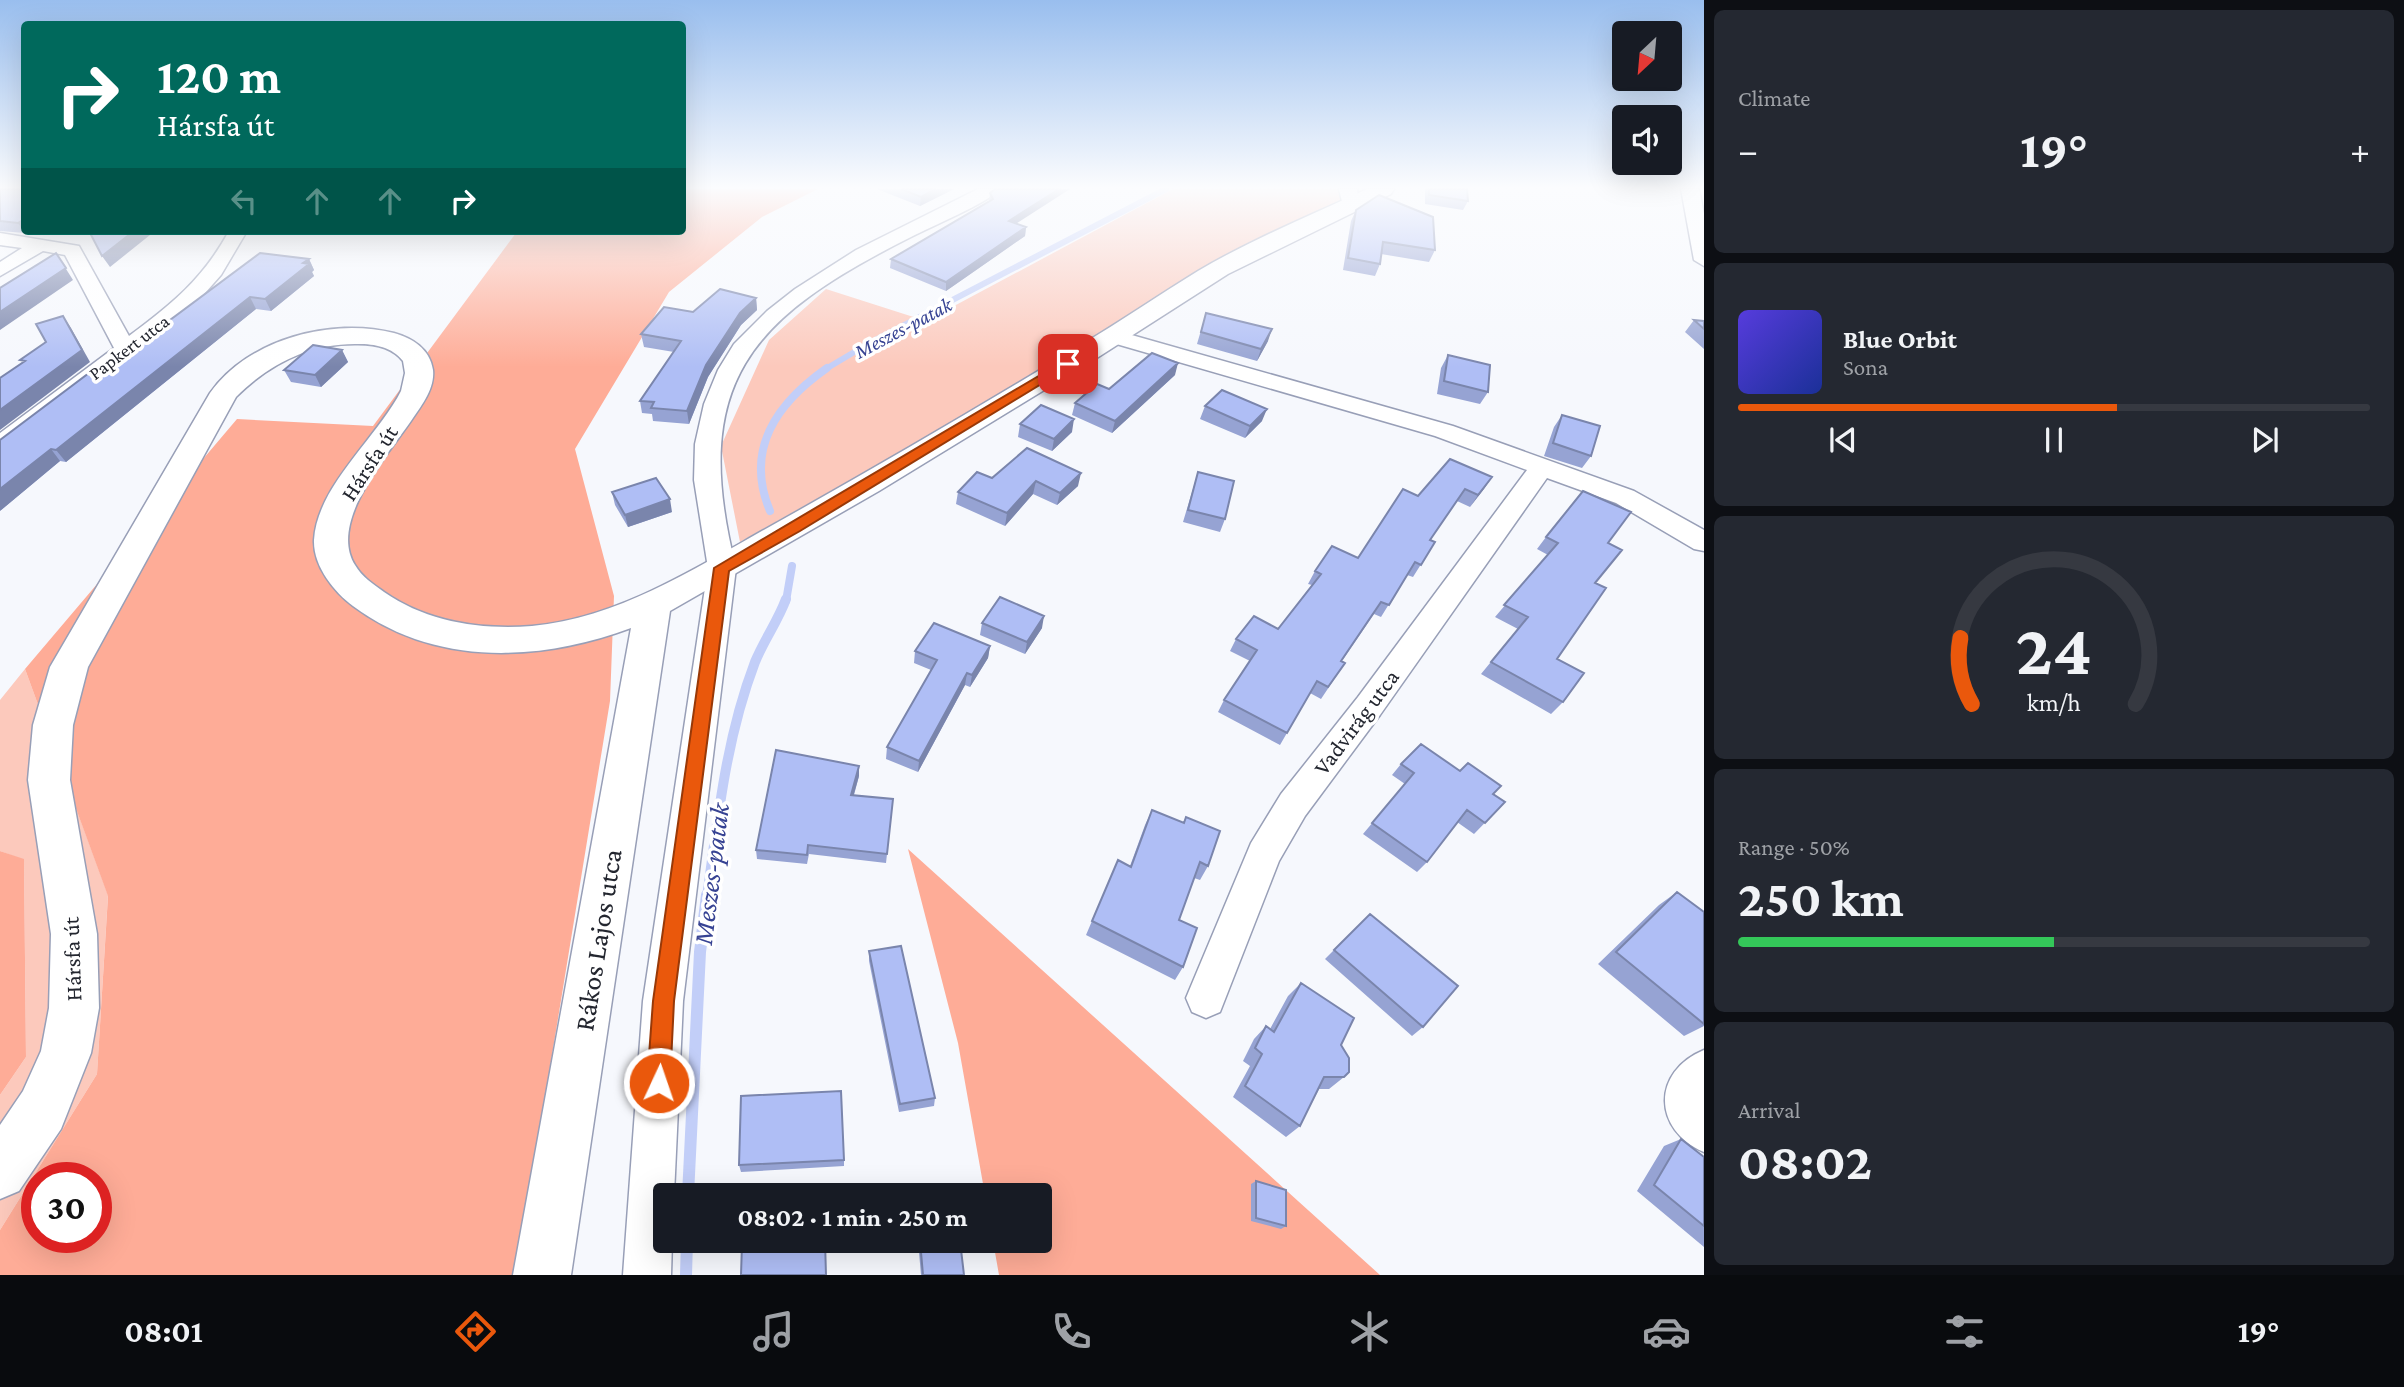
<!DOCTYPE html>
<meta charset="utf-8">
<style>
body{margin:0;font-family:"Crimson Pro",serif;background:#242831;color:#f1f3f6;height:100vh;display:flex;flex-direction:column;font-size:26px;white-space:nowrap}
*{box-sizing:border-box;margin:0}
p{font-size:23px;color:#9ea1a6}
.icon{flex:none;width:38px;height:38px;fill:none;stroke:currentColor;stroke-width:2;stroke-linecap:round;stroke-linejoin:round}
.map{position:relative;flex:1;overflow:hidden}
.sheet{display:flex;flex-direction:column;gap:10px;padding:10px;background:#0d0f14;width:700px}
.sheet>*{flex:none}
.top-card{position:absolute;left:21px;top:21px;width:665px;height:214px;border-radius:7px;box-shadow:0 7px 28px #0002;background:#00695c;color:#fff;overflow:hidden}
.needle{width:46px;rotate:206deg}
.buttons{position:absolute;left:1612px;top:21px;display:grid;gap:14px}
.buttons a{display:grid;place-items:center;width:70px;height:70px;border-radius:7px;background:#171b24;box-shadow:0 7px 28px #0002;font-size:35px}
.speed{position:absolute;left:21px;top:1162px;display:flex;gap:14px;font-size:35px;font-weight:700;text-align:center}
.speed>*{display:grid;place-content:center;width:91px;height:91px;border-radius:50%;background:#171b24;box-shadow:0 7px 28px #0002;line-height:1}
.speed .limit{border:10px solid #d22;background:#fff;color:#111}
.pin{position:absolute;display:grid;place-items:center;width:60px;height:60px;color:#fff;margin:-30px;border-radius:14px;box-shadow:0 4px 10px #0006}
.me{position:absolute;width:77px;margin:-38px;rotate:3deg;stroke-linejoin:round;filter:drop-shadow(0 0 5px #0008)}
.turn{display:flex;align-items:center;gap:24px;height:147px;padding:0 21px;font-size:32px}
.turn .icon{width:91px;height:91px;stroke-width:2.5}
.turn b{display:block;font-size:49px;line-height:60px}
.lanes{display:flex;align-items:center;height:66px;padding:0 21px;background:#0003;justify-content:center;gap:35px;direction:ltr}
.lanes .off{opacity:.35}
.big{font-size:52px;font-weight:700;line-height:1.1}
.sheet .card{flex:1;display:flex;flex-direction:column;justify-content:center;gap:10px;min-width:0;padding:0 24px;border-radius:10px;background:#242831}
.sheet .dial{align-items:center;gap:0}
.dial svg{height:182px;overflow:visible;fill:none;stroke:#363941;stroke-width:7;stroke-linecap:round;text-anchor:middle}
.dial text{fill:#f1f3f6;stroke:none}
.song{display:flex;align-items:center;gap:21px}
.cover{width:84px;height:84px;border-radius:10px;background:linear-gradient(135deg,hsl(250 70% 55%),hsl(230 70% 35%))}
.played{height:7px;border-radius:4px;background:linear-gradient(90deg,#ea580c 60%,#363941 60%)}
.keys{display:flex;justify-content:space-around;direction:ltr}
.heat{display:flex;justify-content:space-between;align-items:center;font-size:38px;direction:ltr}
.charge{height:10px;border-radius:5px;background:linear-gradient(90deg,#34c759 50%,#363941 0)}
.trip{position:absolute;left:653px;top:1183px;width:399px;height:70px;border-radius:7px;background:#171b24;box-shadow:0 7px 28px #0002;font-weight:700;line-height:70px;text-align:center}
.menu{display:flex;height:112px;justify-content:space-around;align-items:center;background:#090b0e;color:#9ea1a6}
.menu .icon{width:49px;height:49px}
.menu .selected{color:#ea580c}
.menu b{font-size:32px;color:#f1f3f6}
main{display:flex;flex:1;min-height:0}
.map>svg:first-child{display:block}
.green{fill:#fcc9bc}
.forest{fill:#feac97;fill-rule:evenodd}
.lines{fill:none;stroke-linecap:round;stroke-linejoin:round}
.stream-far3{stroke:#c2cef8;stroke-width:6}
.stream-far2{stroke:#c2cef8;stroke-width:8}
.stream-far1{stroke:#c2cef8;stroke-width:10}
.stream{stroke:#c2cef8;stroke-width:12}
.minor-casing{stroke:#989fb7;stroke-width:3}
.tertiary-casing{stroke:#989fb7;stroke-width:3}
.minor{fill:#fff;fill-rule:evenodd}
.tertiary{fill:#fff;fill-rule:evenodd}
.wall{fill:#96a3d3}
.shaded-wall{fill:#7a85ac}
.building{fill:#afbef5;stroke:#7a85ac;stroke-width:2}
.route{fill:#ea580c;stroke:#983908;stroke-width:2}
.labels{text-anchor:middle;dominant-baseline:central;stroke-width:7;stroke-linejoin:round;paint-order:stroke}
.far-street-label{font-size:19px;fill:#23262f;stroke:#fff}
.far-water-label{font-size:21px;font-style:italic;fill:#374393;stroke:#fff}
.street-label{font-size:23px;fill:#23262f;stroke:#fff}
.near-water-label{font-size:28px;font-style:italic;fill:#374393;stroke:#fff}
.near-street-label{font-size:28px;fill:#23262f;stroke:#fff}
</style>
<main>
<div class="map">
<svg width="1704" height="1275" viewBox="0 0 1704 1275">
<rect width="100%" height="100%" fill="#f6f8fd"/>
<!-- green -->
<path class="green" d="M1173,189H1340L1341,205L740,542L721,446L769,340L826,289L926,321Z
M25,669L108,895L97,1074L0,1230V1095L26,1057L24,860L0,851V700Z"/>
<!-- forest -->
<path class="forest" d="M683,189H818L762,217L669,292L575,449L614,596L610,701L516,1275H0V1230L97,1074L108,896L25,669L237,419L373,426L516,233L367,235L374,231H682ZM37,1178H96V1237H37Z
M908,849L1380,1275H999L993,1241H1040V1195H985L958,1043Z
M0,851L24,859L26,1057L0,1095Z"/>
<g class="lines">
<!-- stream-far3 -->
<path class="stream-far3" d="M824,370L866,345L1166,189"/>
<!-- stream-far2 -->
<path class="stream-far2" d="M770,511C744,449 777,403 827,368
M786,601L792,566"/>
<!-- stream-far1 -->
<path class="stream-far1" d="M707,897C718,817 726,738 755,662C764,640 778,621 786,599"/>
<!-- stream -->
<path class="stream" d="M688,1195L700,952L707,895
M686,1275L687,1241"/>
<!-- minor casing -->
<g class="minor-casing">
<path id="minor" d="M978,189H1000C988,203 930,227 911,237C750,318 689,382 736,568L683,1001L674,1195H665V1241H672L671,1275H623L643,1001L708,568L694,480L695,444L704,404L718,370L734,344L767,311L795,289L856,250Z
M1339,189H1357L1359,206L1356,210H1344Z
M1681,189H1699L1704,214V266L1694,260Z
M229,231H247L221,275L190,310L9,450L0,453V433L114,348L65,255L43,251L0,276V262L22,248L0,245V233L79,246L129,336C172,304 203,279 229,231Z
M1114,330L1453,426L1634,491L1704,530V551L1694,549L1616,503L1547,478L1380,715L1305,816L1279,861L1220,1012L1206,1018L1192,1012L1186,998L1251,843L1281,794L1358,697L1527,470L1435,436L1106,341L1103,336L1106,331Z
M1704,1050V1152C1653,1130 1651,1072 1704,1050Z"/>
</g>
<!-- tertiary casing -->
<g class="tertiary-casing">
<path id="tertiary" d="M1367,189H1394L1391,194L1228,274L1100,356L879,491L670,611L571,1275H513L631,628C539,662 435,667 353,606C334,592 313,566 314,540C317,486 377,438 401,391L405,373L403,361C392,347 375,344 358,344C310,343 269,364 236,397L88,667L73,725L70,780L97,934L99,1008L91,1053L61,1129L19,1191L0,1199V1125L23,1091L41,1051L49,1008L51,934L28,780L33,725L50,667L210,393C248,339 332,317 394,333C412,338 430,349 433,370C435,389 421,406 411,421C387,456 328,522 355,565C362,577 373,584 384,592C427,622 481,630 532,626C621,618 702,564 778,522C880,465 981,406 1081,345C1121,321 1159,295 1198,271C1252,239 1310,216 1367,189Z"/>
</g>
<!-- minor -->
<use href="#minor" class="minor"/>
<!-- tertiary -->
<use href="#tertiary" class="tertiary"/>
</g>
<!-- wall -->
<path class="wall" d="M0,189L24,231H29L25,233L0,231Z
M877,189H954L920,206Z
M1425,189H1467L1468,201L1463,210L1425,204Z
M990,193L1017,224L1026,227L1025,236L946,291L890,268L891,259L989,201Z
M1356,210L1435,250L1429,262L1381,254L1380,264L1375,276L1343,270L1351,221Z
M309,259L314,270L312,272L314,276L271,311L256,309L66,462L60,461L0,511L96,375Z
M756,298L757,310L741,325L708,377L689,424L653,421L652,414L642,413L640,401L674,352L644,347L641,334L693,312Z
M1206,313L1268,341L1257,361L1197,344Z
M1694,320L1704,321V349L1685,332Z
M342,350L348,362L321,387L291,382L284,370Z
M1448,355L1488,392L1480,404L1437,394L1441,368Z
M1175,375L1112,433L1072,415L1075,403Z
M1205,406L1262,421L1245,438L1200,419Z
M1562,415L1591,456L1582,468L1544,456L1554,427Z
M1020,424L1072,432L1052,451L1018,437Z
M1027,448L1078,486L1057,505L1033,494L1005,526L956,504L958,492L992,478Z
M1198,472L1225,519L1220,532L1183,522Z
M1492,477L1470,507L1457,501L1430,540L1435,542L1413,577L1407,575L1381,617L1374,614L1342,661L1345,663L1321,699L1310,693L1280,745L1218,712L1224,700L1250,661L1230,651L1236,639L1278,629L1312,585L1308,584L1315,571L1358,558L1418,496Z
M612,492L672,512L628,527L615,505Z
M1546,537L1608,543L1595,583L1557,659L1563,702L1551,714L1481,674L1518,629L1495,617L1548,555L1537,549Z
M982,623L1042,628L1025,654L980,635Z
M990,646L988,658L970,687L965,685L918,772L886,759L887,747L931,670L914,663L915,651Z
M1401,764L1493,794L1505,802L1474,834L1457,822L1427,862L1417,872L1363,834L1405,784L1392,775Z
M859,776L854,795L892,809L886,863L809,854L807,864L757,859L756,850Z
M1152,810L1183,823L1186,817L1208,866L1200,880L1194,878L1179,920L1183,967L1175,980L1086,935L1118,860L1130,866L1145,825Z
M1677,892L1704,912V1026L1684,1036L1598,964L1659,905Z
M1370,914L1423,1027L1412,1036L1325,959Z
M869,951L935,1098L934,1106L899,1112L869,961Z
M1301,983L1341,1045L1344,1077L1329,1089H1319L1300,1126L1286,1137L1233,1097L1250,1066L1243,1061L1254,1039L1266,1026L1270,1029L1288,996Z
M1681,1139L1704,1157V1247L1637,1191L1664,1146Z
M844,1160V1166L741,1172L739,1165Z
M1256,1181L1286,1226L1281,1229L1251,1221V1184Z
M918,1241H960L964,1275H921Z"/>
<!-- shaded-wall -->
<path class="shaded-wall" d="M936,189H954L920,206L921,197Z
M1059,189H1070L1008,229L1009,221Z
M24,219V231H29L25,233L18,223Z
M1026,227L1025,236L946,291V282Z
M134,231H155L110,267L102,256Z
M56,253L73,280L0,330V312Z
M309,259L314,270L312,272L314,276L271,311L265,299Z
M250,297L256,309L66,462L56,450Z
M756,298L757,310L741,325L708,377L689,424L687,411L706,365L740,313Z
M63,316L71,328L90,362L0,430V410Z
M1272,329L1268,341L1257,361L1261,349Z
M342,350L348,362L321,387L315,375Z
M1178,363L1175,375L1112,433L1115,421Z
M1267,409L1262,421L1245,438L1250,426Z
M1074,419L1072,432L1052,451L1054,439Z
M51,449L60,461L0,511V489Z
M1081,473L1078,486L1057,505L1060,493Z
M1492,477L1484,489L1470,507L1478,495Z
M1036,481L1033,494L1005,526L1007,513Z
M670,499L672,512L628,527L625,515Z
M1044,616L1042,628L1025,654L1027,642Z
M990,646L988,658L970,687L972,675Z
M967,673L965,685L918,772L919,761Z
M859,766V776L851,804V795Z"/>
<!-- building -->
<path class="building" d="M0,189H24V219L18,223L0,221Z
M901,189H936L921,197Z
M995,189H1059L1009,221L1026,227L946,282L891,259L993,199L990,193Z
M1429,189H1467L1468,201L1429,195Z
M1379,195L1433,217L1435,250L1383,242L1380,264L1348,258L1356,210Z
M89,231H134L102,256Z
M56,253L66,268L0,312V288Z
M260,253L309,259L303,263L309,264L265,299L250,297L56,450L51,449L0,489V440L93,370L96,375Z
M720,289L756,298L740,313L706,365L687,411L651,408L654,402L640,401L681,341L641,334L664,307L693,312Z
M1206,313L1272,329L1261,349L1201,332Z
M63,316L82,350L0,410V378L25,361L20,360L46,342L36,324Z
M1694,320L1704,321V329Z
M313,345L342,350L315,375L284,370Z
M1152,353L1178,363L1115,421L1075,403L1097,384L1109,389Z
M1448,355L1490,365L1488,392L1444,381Z
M1222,390L1267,409L1250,426L1205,406Z
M1041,405L1074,419L1054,439L1020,424Z
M1562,415L1600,426L1591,456L1553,443Z
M1027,448L1081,473L1060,493L1036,481L1007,513L958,492L977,472L992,478Z
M1450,459L1492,477L1478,495L1465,489L1430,540L1435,542L1421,565L1415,562L1389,605L1381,602L1341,661L1345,663L1328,687L1317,681L1287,733L1224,700L1257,650L1236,639L1254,616L1278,629L1321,574L1315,571L1332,546L1358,558L1403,489L1418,496Z
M1198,472L1234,481L1225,519L1188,510Z
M656,478L670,499L625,515L612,492Z
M1583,491L1631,512L1608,543L1622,550L1595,583L1606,588L1557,659L1584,673L1563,702L1491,662L1528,617L1504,605L1558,543L1546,537Z
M1000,597L1044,616L1027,642L982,623Z
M934,623L990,646L972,675L967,673L919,761L887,747L937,660L915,651Z
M1421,744L1460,771L1468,763L1501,786L1493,794L1505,802L1485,823L1467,810L1427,862L1372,823L1414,773L1401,764Z
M776,750L859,766L851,795L893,799L887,854L808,845L807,855L756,850Z
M1152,810L1184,823L1186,817L1220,831L1208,866L1200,862L1179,920L1197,928L1183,967L1092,921L1118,860L1131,867Z
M1677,892L1704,912V1024L1616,952Z
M1370,914L1458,986L1423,1027L1334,950Z
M901,946L935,1098L900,1104L869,951Z
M1301,983L1354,1018L1341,1045L1349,1058V1072L1344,1077H1324L1300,1126L1245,1086L1262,1054L1255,1048L1266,1026L1274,1032Z
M841,1091L844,1160L739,1165L741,1096Z
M1681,1139L1704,1157V1226L1654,1185Z
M1256,1181L1286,1190V1226L1256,1218Z
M804,1241H825L826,1275H741L742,1244Z
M920,1241H960L964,1275H923Z"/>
<!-- sky -->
<linearGradient id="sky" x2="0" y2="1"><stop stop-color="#99beee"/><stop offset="0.51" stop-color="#fbfcfe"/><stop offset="1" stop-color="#fbfcfe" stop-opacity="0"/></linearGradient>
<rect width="1704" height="367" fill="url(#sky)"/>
<!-- route -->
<path class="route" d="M1064,361L1074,364L800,531L729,571L674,1001L670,1083L666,1091L659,1095L651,1091L647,1083L653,1001L714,568Z"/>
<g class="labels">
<!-- far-street labels -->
<g class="far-street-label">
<text transform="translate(129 347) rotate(-37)">Papkert utca</text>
</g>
<!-- far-water labels -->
<g class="far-water-label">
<text transform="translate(903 328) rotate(-28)">Meszes-patak</text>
</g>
<!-- street labels -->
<g class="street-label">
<text transform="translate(369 463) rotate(-57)">Hársfa út</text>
<text transform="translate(1356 722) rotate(-53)">Vadvirág utca</text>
<text transform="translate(72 959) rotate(-92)">Hársfa út</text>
</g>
<!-- near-water labels -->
<g class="near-water-label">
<text transform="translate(711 874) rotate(-83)">Meszes-patak</text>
</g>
<!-- near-street labels -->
<g class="near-street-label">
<text transform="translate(598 940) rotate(-81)">Rákos Lajos utca</text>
</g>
</g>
</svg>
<div class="buttons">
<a><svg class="needle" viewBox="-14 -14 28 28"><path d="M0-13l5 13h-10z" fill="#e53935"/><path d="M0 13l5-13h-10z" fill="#9ea1a6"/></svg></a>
<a><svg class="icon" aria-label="sound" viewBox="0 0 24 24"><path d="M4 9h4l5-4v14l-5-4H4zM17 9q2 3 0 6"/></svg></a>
</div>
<div class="speed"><div class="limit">30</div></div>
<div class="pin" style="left:1068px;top:364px;background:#d93025"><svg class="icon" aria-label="arrive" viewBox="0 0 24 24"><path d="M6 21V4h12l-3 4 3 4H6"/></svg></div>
<svg class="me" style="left:659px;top:1083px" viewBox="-20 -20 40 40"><circle r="17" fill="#ea580c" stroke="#fff" stroke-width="3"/><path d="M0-11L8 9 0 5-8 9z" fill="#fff"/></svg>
<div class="trip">08:02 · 1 min · 250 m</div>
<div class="top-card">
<div class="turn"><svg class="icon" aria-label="right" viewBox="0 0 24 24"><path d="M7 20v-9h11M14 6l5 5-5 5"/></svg><div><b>120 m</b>Hársfa út</div></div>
<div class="lanes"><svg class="icon off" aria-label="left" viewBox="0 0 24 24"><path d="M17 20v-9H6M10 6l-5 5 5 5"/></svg><svg class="icon off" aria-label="ahead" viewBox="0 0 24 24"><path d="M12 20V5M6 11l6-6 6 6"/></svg><svg class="icon off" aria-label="ahead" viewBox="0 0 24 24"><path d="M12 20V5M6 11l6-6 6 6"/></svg><svg class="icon" aria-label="right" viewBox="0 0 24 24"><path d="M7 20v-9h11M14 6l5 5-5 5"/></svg></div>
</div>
</div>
<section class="sheet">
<div class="card"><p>Climate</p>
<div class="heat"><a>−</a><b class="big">19°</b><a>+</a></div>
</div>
<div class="card">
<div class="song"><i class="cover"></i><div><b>Blue Orbit</b><p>Sona</p></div></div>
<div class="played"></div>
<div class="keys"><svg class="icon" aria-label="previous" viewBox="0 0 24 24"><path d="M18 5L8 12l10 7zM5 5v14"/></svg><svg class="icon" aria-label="pause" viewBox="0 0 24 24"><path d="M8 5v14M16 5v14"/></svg><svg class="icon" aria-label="next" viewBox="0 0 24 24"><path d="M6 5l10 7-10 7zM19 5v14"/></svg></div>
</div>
<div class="card dial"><svg viewBox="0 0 100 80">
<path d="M14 69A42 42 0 1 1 86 69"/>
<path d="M14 69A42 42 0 0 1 9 40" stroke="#ea580c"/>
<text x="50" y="56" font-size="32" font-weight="700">24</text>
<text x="50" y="72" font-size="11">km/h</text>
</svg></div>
<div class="card"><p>Range · 50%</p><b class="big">250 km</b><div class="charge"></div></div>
<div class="card"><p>Arrival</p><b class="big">08:02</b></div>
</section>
</main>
<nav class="menu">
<b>08:01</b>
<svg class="icon selected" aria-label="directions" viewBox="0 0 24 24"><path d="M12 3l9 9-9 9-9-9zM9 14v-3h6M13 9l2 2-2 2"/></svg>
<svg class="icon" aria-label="music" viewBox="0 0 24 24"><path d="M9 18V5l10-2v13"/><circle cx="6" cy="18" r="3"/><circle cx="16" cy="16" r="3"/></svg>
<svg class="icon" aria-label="phone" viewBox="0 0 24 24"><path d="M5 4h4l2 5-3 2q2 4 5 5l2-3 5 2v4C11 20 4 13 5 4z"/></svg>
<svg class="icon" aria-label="climate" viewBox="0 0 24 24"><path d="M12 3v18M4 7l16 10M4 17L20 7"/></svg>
<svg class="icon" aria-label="car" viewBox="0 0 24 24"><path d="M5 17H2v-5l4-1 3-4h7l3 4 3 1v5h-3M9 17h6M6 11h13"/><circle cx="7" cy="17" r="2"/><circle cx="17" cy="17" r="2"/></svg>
<svg class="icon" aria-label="filters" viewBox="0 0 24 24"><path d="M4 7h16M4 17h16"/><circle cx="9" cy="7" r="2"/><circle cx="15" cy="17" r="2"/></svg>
<b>19°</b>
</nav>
